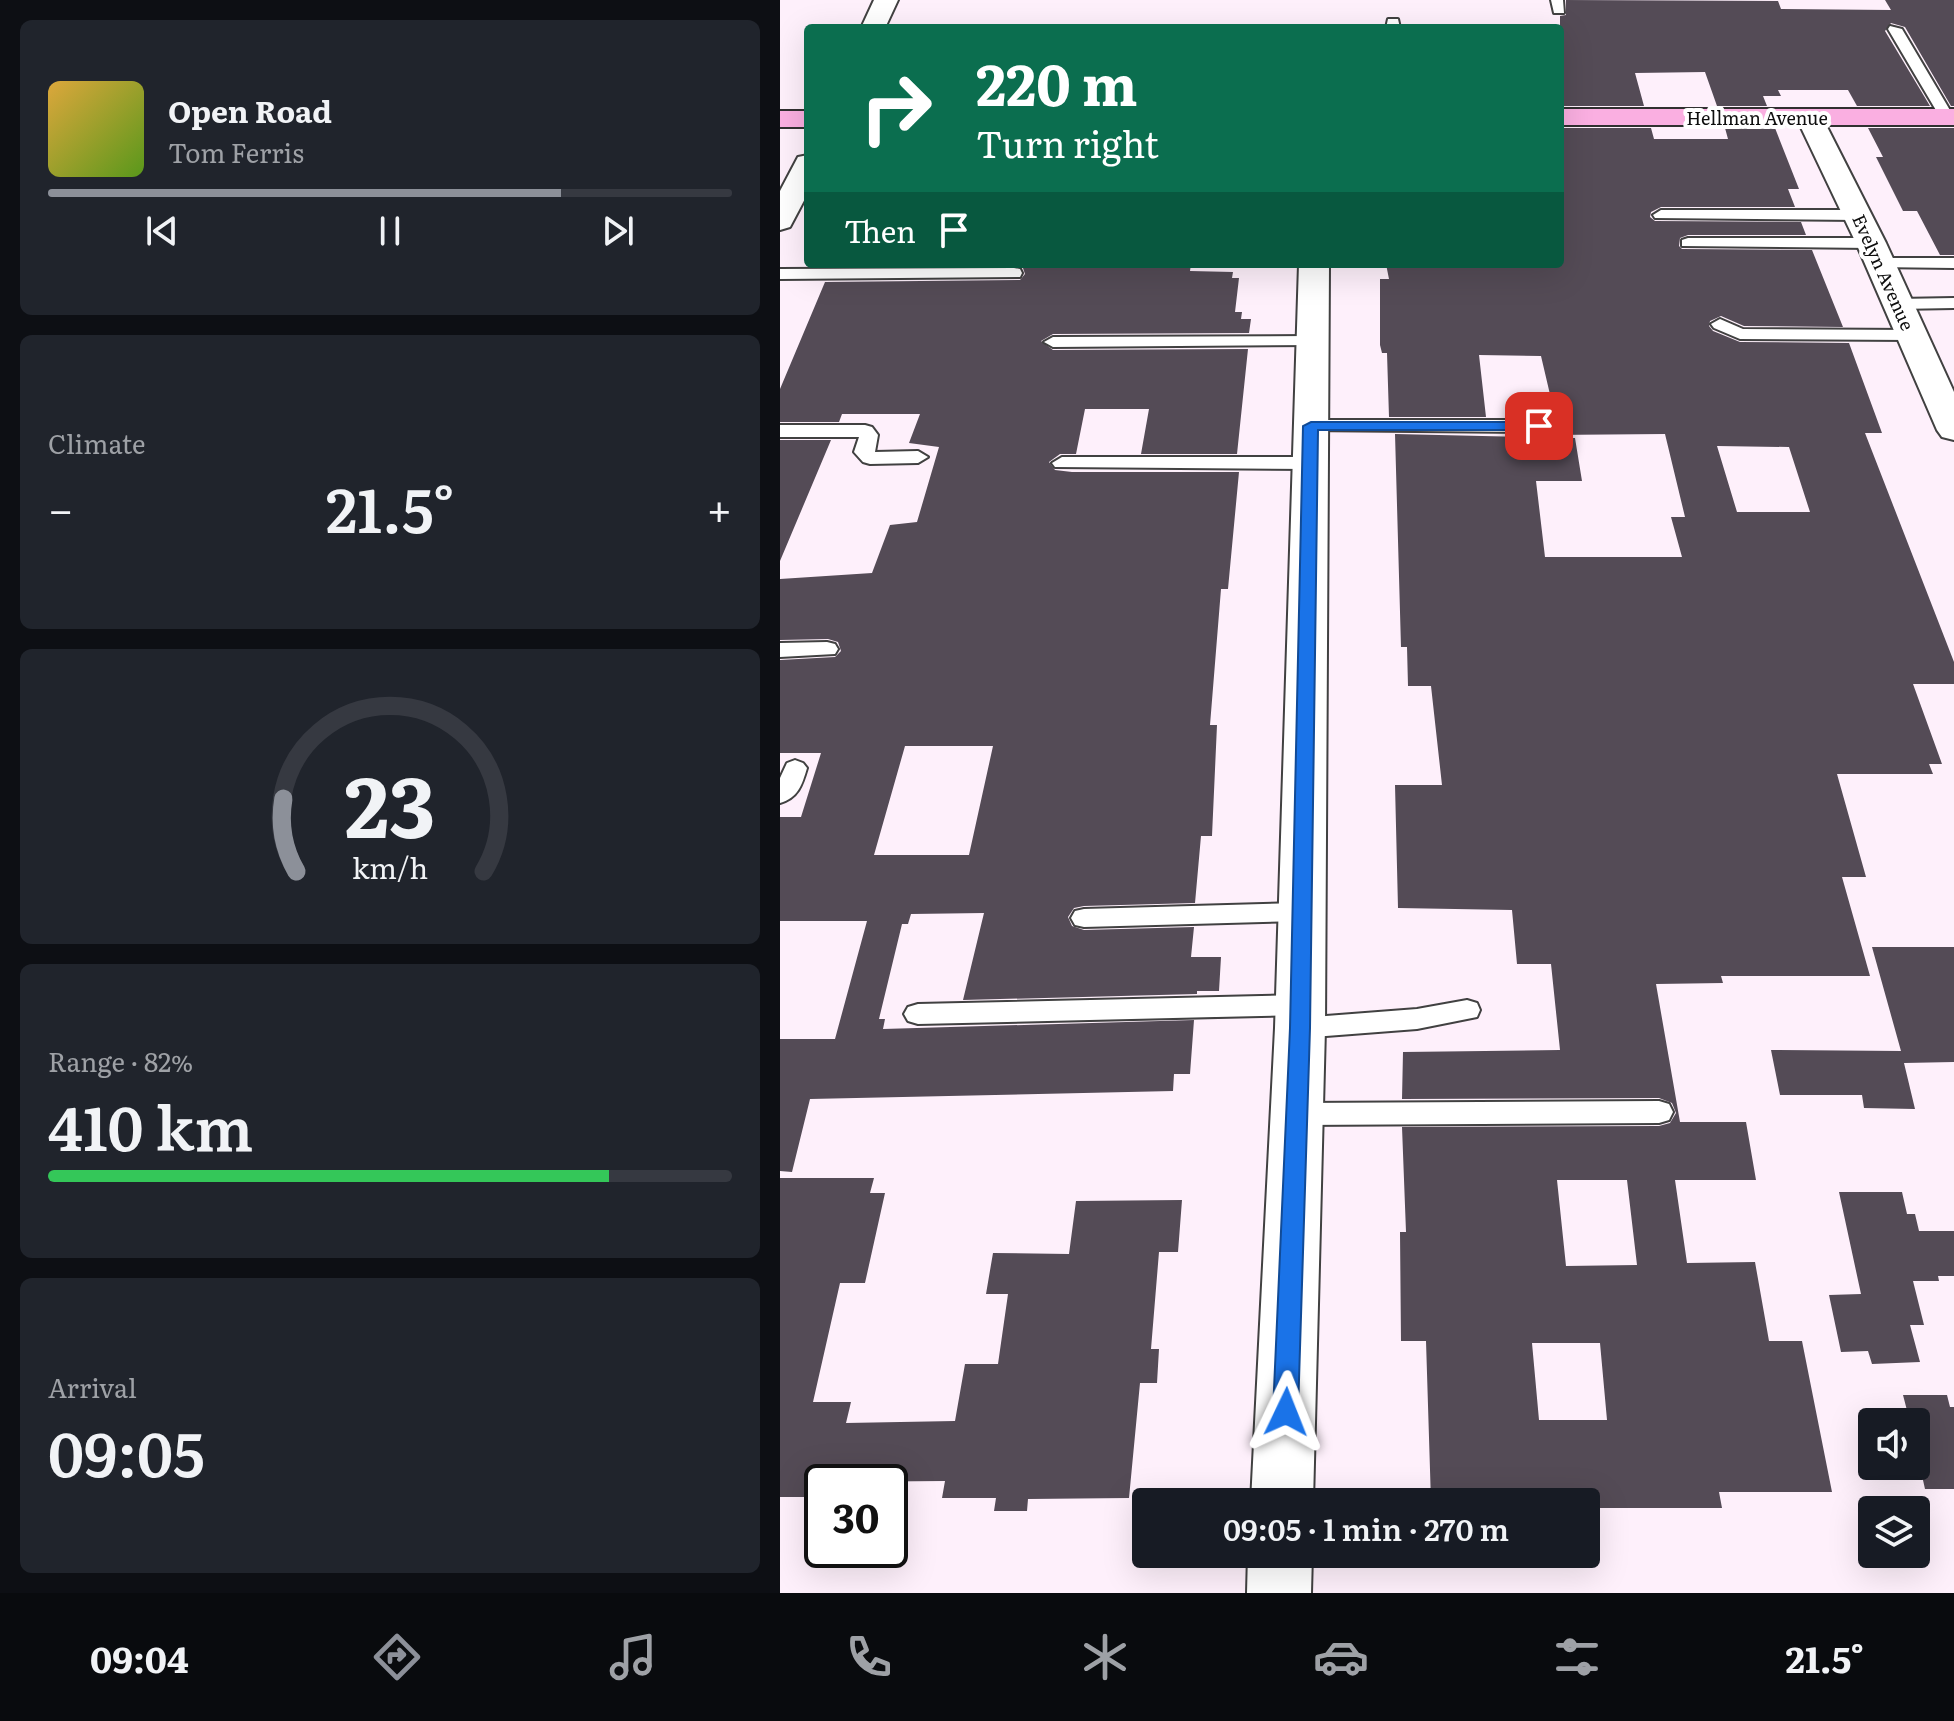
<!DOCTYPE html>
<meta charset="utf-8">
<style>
body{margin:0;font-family:Literata,serif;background:#20242c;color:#f1f3f6;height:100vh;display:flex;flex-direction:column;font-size:30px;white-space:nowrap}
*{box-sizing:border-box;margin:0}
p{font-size:26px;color:#9ea1a6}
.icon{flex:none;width:44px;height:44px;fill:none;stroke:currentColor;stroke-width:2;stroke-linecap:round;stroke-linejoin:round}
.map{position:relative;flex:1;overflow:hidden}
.panel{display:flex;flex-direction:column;gap:20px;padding:20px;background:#0d0f14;width:780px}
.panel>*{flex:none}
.guide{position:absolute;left:24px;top:24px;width:760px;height:244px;border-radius:8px;box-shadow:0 8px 32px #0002;background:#0b6e4f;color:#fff;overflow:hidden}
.controls{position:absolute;left:1078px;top:1408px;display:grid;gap:16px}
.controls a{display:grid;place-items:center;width:72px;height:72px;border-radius:8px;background:#171b24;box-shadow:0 8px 32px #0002;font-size:40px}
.speed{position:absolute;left:24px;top:1464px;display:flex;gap:16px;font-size:40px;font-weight:700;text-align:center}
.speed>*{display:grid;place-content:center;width:104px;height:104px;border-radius:50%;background:#171b24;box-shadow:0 8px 32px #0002;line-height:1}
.speed .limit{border:4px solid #111;border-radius:12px;background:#fff;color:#111}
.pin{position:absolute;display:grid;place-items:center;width:68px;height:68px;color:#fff;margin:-34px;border-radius:16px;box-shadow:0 4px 12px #0006}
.me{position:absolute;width:88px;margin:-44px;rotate:2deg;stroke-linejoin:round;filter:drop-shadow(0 0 6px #0008)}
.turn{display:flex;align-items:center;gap:28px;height:168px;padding:0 40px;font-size:36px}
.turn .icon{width:104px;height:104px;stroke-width:2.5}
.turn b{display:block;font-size:56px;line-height:68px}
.then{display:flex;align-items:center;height:76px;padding:0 40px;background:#0003;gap:16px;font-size:30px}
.big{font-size:60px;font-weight:600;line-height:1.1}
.panel .card{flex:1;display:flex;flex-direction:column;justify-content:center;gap:12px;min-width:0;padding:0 28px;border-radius:12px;background:#20242c}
.panel .dial{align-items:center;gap:0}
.dial svg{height:208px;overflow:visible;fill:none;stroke:#363941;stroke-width:7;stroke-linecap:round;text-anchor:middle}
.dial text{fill:#f1f3f6;stroke:none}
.song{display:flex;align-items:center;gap:24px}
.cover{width:96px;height:96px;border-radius:12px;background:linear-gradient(135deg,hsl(40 70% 55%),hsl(90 70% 35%))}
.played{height:8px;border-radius:4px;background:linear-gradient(90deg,#8c9099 75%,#363941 75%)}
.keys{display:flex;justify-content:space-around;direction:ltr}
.heat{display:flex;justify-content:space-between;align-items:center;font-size:44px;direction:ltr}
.charge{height:12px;border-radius:6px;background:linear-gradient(90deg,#34c759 82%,#363941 0)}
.trip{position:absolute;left:352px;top:1488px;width:468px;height:80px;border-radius:8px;background:#171b24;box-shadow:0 8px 32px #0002;font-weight:600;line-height:80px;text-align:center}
.menu{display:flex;height:128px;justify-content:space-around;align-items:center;background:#090b0e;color:#9ea1a6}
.menu .icon{width:56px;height:56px}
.menu .current{color:#8c9099}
.menu b{font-size:36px;color:#f1f3f6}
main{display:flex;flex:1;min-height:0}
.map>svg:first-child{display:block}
.building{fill:#544b56;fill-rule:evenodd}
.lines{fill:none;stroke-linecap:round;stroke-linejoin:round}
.lane-casing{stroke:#414141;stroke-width:4}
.street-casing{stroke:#414141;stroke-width:4}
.secondary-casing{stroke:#303030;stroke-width:4}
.lane{fill:#fff;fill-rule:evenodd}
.street{fill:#fff;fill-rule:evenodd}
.secondary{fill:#faafe1;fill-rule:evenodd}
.route{fill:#1a73e8;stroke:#114b97;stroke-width:2}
.labels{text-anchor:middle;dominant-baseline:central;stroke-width:8;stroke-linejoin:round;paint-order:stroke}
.far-street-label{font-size:18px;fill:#0e0e0e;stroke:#fff}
</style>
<main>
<section class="panel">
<div class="card">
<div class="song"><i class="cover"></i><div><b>Open Road</b><p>Tom Ferris</p></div></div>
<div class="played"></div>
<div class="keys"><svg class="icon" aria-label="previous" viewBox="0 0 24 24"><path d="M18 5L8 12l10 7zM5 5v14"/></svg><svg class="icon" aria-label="pause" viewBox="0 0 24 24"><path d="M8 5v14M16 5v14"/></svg><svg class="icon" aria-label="next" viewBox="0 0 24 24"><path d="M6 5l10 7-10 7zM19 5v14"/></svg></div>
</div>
<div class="card"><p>Climate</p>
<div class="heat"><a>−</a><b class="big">21.5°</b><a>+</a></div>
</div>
<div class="card dial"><svg viewBox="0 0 100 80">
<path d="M14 69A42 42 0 1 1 86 69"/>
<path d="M14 69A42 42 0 0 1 9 41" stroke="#8c9099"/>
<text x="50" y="56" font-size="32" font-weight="700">23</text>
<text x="50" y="72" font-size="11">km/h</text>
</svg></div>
<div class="card"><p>Range · 82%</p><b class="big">410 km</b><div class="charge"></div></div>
<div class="card"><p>Arrival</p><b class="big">09:05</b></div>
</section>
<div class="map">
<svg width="1174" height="1593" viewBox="0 0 1174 1593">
<rect width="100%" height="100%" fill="#fef0fb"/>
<!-- building -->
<path class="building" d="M786,0L998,1L1001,9L1111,10L1105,0H1174V106H1171L1125,27L1111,23L1105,31L1150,106H1077L1068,90H998L1001,96H983L987,106H937L925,72L855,73L864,106H780V16L786,15Z
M780,128H871L874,139H948L945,128H995L1019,189H1008L1015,207H881L871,212L870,217L875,221L1021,222L1026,235H908L900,238L899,246L902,249L1032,250L1063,327L964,326L941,316L930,321L929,326L933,331L960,342L1069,343L1102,433H1085L1174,662V684H1133L1162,764H1149L1153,774H1057L1086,877H1062L1090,976H941L943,983L876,984L900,1122H966L976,1180H895L907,1263L975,1262L989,1341H1022L1052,1492H939L942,1508H806V1502H651L646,1341H621L620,1232H626L622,1127L879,1126L890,1123L896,1113L892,1103L879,1098L622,1099L623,1052L780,1050L771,964H737L732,910L618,908L615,785H662L651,686H628L627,647H621L615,434L795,438L802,481H756L765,557H902L891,517H905L885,434L770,435L772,403L761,356L699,355L706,417H609L607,353H602L600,345V279H609L606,264H780ZM937,446L1009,447L1030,512H957ZM777,1180H847L857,1265L786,1266ZM752,1343H820L827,1420H759Z
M1088,128H1174V255H1160L1137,211H1123L1096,157H1103Z
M109,264H411L410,271L453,272L452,278H459L455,312H462L461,319H471L469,333L273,334L261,341L273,350L468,349L457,454H361L369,409H305L296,454H280L269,462L275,470L292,472H459L448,589H441L430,725H437L432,836H421L415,903L304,906L294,908L288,917L292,926L304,930L414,927L411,957H441L439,991H417V994L183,1000L204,913L131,914L128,924H122L99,1019H105L103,1029L414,1020L410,1074H394L393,1091L30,1099L12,1172L0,1171V1039H55L87,921H0V817H21L41,753H0V660L55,657L61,651L58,642L48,639L0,640V579L92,573L110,525L137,522L159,447L129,443L140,414H62L59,422H0V389L45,282L240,280L245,274L243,268L234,265ZM125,746H213L189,855H94Z
M0,440H51L0,561Z
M1092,947H1174V1062L1124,1063L1135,1109L1084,1108L1082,1095H1000L991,1050L1121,1051Z
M0,1178H94L90,1193H105L85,1283H60L33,1402H71L66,1423L175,1421L185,1364H218L228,1294H206L213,1253L289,1254L296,1201L402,1200L398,1252H379L371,1349H379L377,1383H360L349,1498L248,1499L247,1511H214L216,1498H162L165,1481L42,1482V1497H0Z
M1059,1192H1122L1127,1214H1135L1139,1231H1174V1276H1158L1159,1281H1133L1144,1325H1130L1140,1362L1092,1364L1088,1351L1061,1352L1049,1295L1081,1294Z
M1123,1395H1167L1170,1407H1174V1489H1145L1136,1449V1422H1130Z"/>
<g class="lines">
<!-- lane casing -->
<g class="lane-casing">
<path id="lane" d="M771,0H783L784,13H774Z
M608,19H618L620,28H606Z
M1110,26L1122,29L1174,117L1172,120L1167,121L1160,117L1108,29Z
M881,210H1078L1086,215L1078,220L875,218L873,215Z
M908,238H1091L1099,243L1091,248L902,246V240Z
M1100,258H1174V268L1094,267L1092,263L1094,259Z
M234,268L240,269L242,273L240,277L0,279V269Z
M1174,298V308L1118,309L1109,304L1118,299Z
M940,319L963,329L1132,330L1141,335L1132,340L960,339L934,328L931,324Z
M532,336L541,341L538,345L273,347L264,342L273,337Z
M531,420H759L768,426L759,432L524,430L522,426L524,422Z
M0,425H85L92,427L98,435L95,452L138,451L148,457L138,463L90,464L83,462L74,452L79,437H0Z
M282,457H530L540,463L530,469L275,467L272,463Z
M47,642L55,644L58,649L55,654L0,657V643Z
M15,760L23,763L27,768C22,785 18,798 0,803V778L7,763Z
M521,903L530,906L534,912L530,918L521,921L304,927L295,925L291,918L295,911L304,909Z
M519,995L529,998L532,1005L529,1012L519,1015L138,1024L128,1021L124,1014L128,1007L138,1004Z
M687,1000L697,1003L700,1010L697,1017L637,1029L520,1038L510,1035L506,1028L510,1021L520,1018L637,1009Z
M879,1101L889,1104L893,1112L889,1120L879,1123L518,1125L508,1122L504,1114L508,1106L518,1103Z"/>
</g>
<!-- street casing -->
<g class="street-casing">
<path id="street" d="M94,0H118L105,28H81Z
M1029,109L1038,111L1042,117L1106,243L1174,392V440L1162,437L1157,430L1076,243L1016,117L1020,111Z
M28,155V193L10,227L0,230V191L18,157Z
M519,264H549L545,1028L533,1502H471L495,1028Z
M468,1554H532L531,1593H467Z"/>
</g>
<!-- secondary casing -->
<g class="secondary-casing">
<path id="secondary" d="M780,109H1174V125H780Z
M0,111H28V127H0Z"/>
</g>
<!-- lane -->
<use href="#lane" class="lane"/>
<!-- street -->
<use href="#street" class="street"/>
<!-- secondary -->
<use href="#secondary" class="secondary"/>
</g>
<!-- route -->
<path class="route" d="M531,422H759L766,426L759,430H538L530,1028L518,1412L515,1420L506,1424L497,1420L493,1412L510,1028L523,426Z"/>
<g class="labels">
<!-- far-street labels -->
<g class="far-street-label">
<text x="977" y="117">Hellman Avenue</text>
<text transform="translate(1104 272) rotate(66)">Evelyn Avenue</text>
</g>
</g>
</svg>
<div class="controls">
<a><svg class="icon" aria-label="sound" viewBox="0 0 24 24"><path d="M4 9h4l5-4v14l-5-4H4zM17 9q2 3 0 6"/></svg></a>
<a><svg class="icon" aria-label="layers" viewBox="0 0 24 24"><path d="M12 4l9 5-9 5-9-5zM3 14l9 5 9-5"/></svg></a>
</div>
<div class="speed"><div class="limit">30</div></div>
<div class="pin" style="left:759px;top:426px;background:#d93025"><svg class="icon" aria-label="arrive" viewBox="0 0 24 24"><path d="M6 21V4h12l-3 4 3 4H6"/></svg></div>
<svg class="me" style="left:506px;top:1412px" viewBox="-20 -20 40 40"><path d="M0-17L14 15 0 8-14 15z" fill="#1a73e8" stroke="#fff" stroke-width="4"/></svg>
<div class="trip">09:05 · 1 min · 270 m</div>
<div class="guide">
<div class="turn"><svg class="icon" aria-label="right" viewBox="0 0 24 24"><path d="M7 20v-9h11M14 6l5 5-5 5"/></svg><div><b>220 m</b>Turn right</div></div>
<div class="then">Then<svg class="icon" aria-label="arrive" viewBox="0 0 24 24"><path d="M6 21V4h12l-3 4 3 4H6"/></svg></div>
</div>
</div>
</main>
<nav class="menu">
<b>09:04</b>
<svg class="icon current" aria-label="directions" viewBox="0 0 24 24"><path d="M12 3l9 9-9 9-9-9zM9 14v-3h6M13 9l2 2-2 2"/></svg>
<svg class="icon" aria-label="music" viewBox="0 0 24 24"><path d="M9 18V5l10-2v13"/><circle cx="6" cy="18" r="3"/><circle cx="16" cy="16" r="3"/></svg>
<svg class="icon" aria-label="phone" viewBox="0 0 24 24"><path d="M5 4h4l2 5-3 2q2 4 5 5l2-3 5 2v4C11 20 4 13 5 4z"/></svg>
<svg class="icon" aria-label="climate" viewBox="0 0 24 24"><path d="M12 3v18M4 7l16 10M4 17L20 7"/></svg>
<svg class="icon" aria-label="car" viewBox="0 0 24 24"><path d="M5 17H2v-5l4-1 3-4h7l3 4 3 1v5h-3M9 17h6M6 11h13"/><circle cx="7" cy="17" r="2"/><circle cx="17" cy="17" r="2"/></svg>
<svg class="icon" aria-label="filters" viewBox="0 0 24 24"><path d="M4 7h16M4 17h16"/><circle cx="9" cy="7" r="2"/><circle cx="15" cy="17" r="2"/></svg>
<b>21.5°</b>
</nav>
